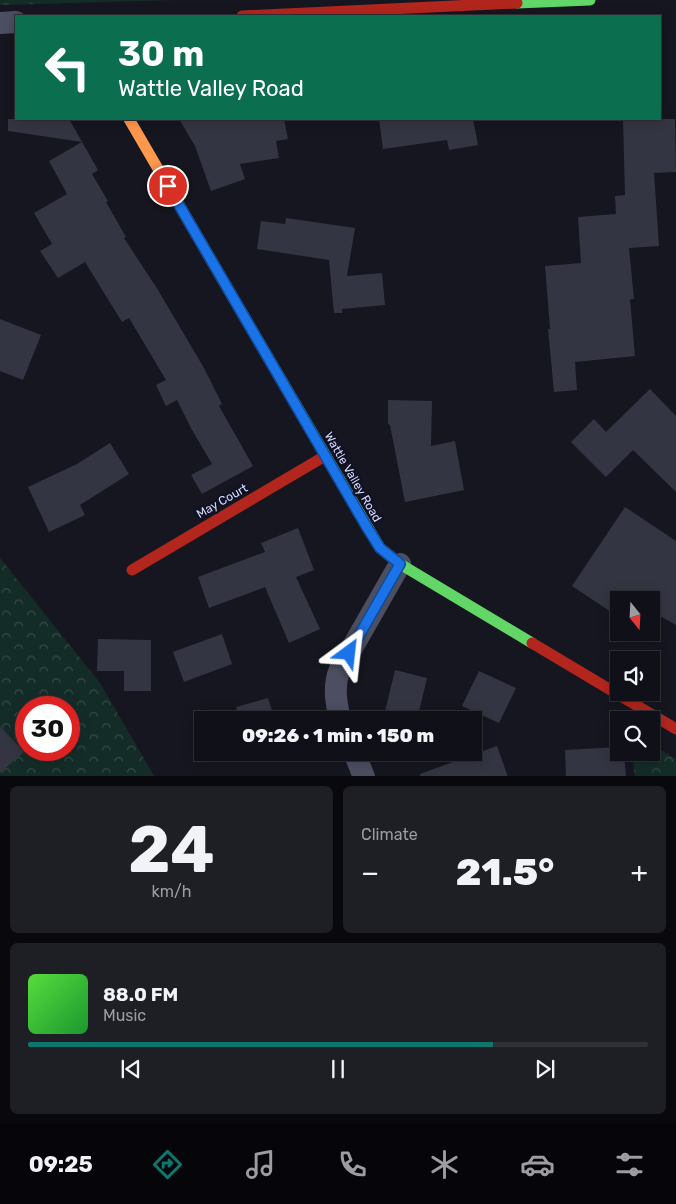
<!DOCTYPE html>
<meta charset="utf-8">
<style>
body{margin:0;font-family:Rubik,sans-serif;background:#1e1e25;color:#f1f3f6;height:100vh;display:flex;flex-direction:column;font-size:19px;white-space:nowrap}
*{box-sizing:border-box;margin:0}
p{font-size:16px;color:#9c9da2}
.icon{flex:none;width:28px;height:28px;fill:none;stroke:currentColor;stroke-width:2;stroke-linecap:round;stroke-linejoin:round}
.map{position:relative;height:776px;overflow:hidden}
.panel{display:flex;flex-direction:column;gap:10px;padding:10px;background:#09090d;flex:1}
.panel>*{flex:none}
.hud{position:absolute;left:15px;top:15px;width:646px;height:105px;border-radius:0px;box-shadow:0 2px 12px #0003,0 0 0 1px #303037;background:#0b6e4f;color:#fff;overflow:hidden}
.needle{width:32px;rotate:162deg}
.buttons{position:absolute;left:610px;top:591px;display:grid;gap:10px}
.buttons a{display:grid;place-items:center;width:50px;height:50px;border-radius:0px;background:#101018;box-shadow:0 2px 12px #0003,0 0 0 1px #303037;font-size:25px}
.speed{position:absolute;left:15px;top:696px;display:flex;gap:10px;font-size:25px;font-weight:700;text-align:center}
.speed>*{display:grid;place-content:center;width:65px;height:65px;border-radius:50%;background:#101018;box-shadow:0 2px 12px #0003,0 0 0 1px #303037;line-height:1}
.speed .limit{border:8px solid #d22;background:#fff;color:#111}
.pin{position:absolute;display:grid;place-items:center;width:42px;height:42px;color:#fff;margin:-21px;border:2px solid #fff;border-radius:50%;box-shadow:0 1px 5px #0007}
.me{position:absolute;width:55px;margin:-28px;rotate:30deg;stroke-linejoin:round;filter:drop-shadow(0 0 4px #0008)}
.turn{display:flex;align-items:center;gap:18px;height:105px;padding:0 20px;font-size:22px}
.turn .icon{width:65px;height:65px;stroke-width:2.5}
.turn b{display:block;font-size:35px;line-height:42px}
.big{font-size:38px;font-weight:800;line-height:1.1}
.panel .widget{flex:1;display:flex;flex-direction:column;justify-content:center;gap:8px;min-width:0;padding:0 18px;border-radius:8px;background:#1e1e25}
.panel .dial{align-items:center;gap:0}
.dial b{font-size:65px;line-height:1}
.song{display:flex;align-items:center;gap:15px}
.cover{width:60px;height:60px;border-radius:8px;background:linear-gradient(135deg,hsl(110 70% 55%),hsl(130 70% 35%))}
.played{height:5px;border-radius:2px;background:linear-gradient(90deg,#0f766e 75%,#303037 75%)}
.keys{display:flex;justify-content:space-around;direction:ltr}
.heat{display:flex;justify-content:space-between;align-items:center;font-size:28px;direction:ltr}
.panel .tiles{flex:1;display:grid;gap:10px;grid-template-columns:1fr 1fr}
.widget:last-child{grid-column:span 2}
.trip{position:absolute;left:194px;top:711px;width:288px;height:50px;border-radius:0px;background:#101018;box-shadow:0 2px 12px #0003,0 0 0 1px #303037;font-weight:800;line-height:50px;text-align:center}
.tab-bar{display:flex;height:80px;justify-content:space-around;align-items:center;background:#06060a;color:#9c9da2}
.tab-bar .icon{width:35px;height:35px}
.tab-bar .selected{color:#0f766e}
.tab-bar b{font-size:22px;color:#f1f3f6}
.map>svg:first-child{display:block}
.forest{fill:url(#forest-crowns);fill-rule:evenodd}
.building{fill:#343542}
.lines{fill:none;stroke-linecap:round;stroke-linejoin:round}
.street{stroke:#4c4f61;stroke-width:22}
.fast{stroke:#63d668;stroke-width:11}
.slow{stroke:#ff974d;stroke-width:11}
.jam{stroke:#b3261e;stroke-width:11}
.route-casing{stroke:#114b97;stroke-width:12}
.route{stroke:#1a73e8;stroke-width:9}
.labels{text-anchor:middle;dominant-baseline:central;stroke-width:5;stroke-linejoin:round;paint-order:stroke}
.street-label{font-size:12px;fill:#d8dcfc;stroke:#111225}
</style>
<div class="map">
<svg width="676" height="777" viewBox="0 0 676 777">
<defs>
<pattern id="forest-crowns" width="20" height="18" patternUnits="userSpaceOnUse" patternTransform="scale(1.25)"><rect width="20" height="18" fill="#142c27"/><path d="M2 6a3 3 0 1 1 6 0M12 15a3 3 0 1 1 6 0" fill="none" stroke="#354a47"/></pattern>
</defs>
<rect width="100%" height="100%" fill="#161620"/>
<!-- forest -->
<path class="forest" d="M0,0H174L0,5Z
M0,558L100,683L154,776H0ZM26,708H69V750H26Z
M651,744L676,759V776H635L632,753L651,752Z"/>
<!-- building -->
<path class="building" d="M8,119H69L98,170L92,174L108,201L106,202L126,237L124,238L158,290L204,368L222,404L219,406L253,466L202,494L191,475L212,464L192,430L177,400L166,406L156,385L166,380L129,318L122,322L85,262L58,278L40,251L52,244L34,213L67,194L49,161L82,142L8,131Z
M179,119H284L288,139L276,141L279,158L240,164L245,179L211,191L195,146Z
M379,119H473L478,145L449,150L447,140L383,149Z
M623,119H675L676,172L654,173L659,246L629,248L634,299H630L635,356L575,362L577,390L554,392L548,329H550L545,266L581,263L578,217L616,214L615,196L625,195Z
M286,218L355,228L347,276L382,273L385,305L342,309V313H334L329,260L257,249L261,221L285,224Z
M0,319L41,335L23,380L0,371Z
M650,389L676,416V492L633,450L606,477L571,442L594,419L606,432Z
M388,400L432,401L431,446L455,441L464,490L405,502L390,425L388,424Z
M110,443L129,474L80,505L85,515L49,532L28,487L77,464Z
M625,507L676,541V625L651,611V600H631L622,595L611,612L572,586Z
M298,528L314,570L296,577L320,629L289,643L265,587L209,608L198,577L265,552L261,543Z
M222,634L232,664L184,682L173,652Z
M98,639L151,640V691H124V671H97Z
M395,670L427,678L417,720H383Z
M479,671L516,688L499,723L462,706Z
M268,698L275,720H240L236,707Z
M0,726L24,752L0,773Z
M497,746L508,777H420V774Z
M619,747V752H624L626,777H566L565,750Z"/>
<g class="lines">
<!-- street -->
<path class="street" d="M0,23L16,22
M340,720C336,702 333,686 340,669L400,564
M354,752L364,777"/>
<!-- fast -->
<path class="fast" d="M517,3L590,0
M242,313L380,548L400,564L532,643"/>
<!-- slow -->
<path class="slow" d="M129,119L242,313"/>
<!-- jam -->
<path class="jam" d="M242,16L517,3
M132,570L325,456
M532,643L676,729"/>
</g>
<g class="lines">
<!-- route casing -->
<g class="route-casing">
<path id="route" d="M168,186L365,524L380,548L400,564L349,653"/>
</g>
<!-- route -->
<use href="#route" class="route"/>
</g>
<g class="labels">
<!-- street labels -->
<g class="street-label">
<text transform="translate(353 477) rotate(60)">Wattle Valley Road</text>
<text transform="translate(222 501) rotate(-30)">May Court</text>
</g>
</g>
</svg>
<div class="buttons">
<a><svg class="needle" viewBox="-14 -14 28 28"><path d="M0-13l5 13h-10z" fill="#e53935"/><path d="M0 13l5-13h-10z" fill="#9c9da2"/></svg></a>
<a><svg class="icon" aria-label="sound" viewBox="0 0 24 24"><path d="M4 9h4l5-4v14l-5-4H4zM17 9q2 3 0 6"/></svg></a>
<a><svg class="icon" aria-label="search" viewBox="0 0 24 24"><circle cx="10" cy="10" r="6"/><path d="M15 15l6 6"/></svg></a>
</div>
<div class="speed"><div class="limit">30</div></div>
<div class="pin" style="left:168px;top:186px;background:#d93025"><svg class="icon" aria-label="arrive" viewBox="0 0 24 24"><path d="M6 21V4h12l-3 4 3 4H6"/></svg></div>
<svg class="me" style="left:349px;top:653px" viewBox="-20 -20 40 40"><path d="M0-17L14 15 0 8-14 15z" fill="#1a73e8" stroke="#fff" stroke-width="4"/></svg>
<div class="trip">09:26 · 1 min · 150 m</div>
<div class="hud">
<div class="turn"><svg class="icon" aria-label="left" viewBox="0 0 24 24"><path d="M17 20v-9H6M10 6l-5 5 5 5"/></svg><div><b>30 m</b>Wattle Valley Road</div></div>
</div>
</div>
<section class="panel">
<div class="tiles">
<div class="widget dial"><b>24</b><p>km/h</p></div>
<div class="widget"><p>Climate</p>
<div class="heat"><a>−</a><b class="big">21.5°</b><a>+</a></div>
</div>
<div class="widget">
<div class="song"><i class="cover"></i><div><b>88.0 FM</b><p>Music</p></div></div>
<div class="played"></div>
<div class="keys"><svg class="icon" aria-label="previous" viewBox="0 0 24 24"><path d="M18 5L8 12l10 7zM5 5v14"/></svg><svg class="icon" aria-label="pause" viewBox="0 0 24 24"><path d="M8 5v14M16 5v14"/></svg><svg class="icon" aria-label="next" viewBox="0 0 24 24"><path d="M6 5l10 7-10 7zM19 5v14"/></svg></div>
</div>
</div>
</section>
<nav class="tab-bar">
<b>09:25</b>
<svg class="icon selected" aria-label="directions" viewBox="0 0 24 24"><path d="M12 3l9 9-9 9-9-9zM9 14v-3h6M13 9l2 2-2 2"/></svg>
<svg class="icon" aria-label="music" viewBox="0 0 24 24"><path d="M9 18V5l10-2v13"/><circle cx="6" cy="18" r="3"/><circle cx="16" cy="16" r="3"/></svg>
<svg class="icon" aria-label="phone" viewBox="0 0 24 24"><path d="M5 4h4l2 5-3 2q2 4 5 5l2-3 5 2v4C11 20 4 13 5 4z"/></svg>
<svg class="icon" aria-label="climate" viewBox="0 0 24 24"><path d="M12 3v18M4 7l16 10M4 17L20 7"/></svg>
<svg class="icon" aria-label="car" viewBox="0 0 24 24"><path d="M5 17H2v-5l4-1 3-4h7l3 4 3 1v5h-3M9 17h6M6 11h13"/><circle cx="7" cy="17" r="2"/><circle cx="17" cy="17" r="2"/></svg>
<svg class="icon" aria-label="filters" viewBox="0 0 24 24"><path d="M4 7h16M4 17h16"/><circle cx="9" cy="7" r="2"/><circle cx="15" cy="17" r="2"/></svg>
</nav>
